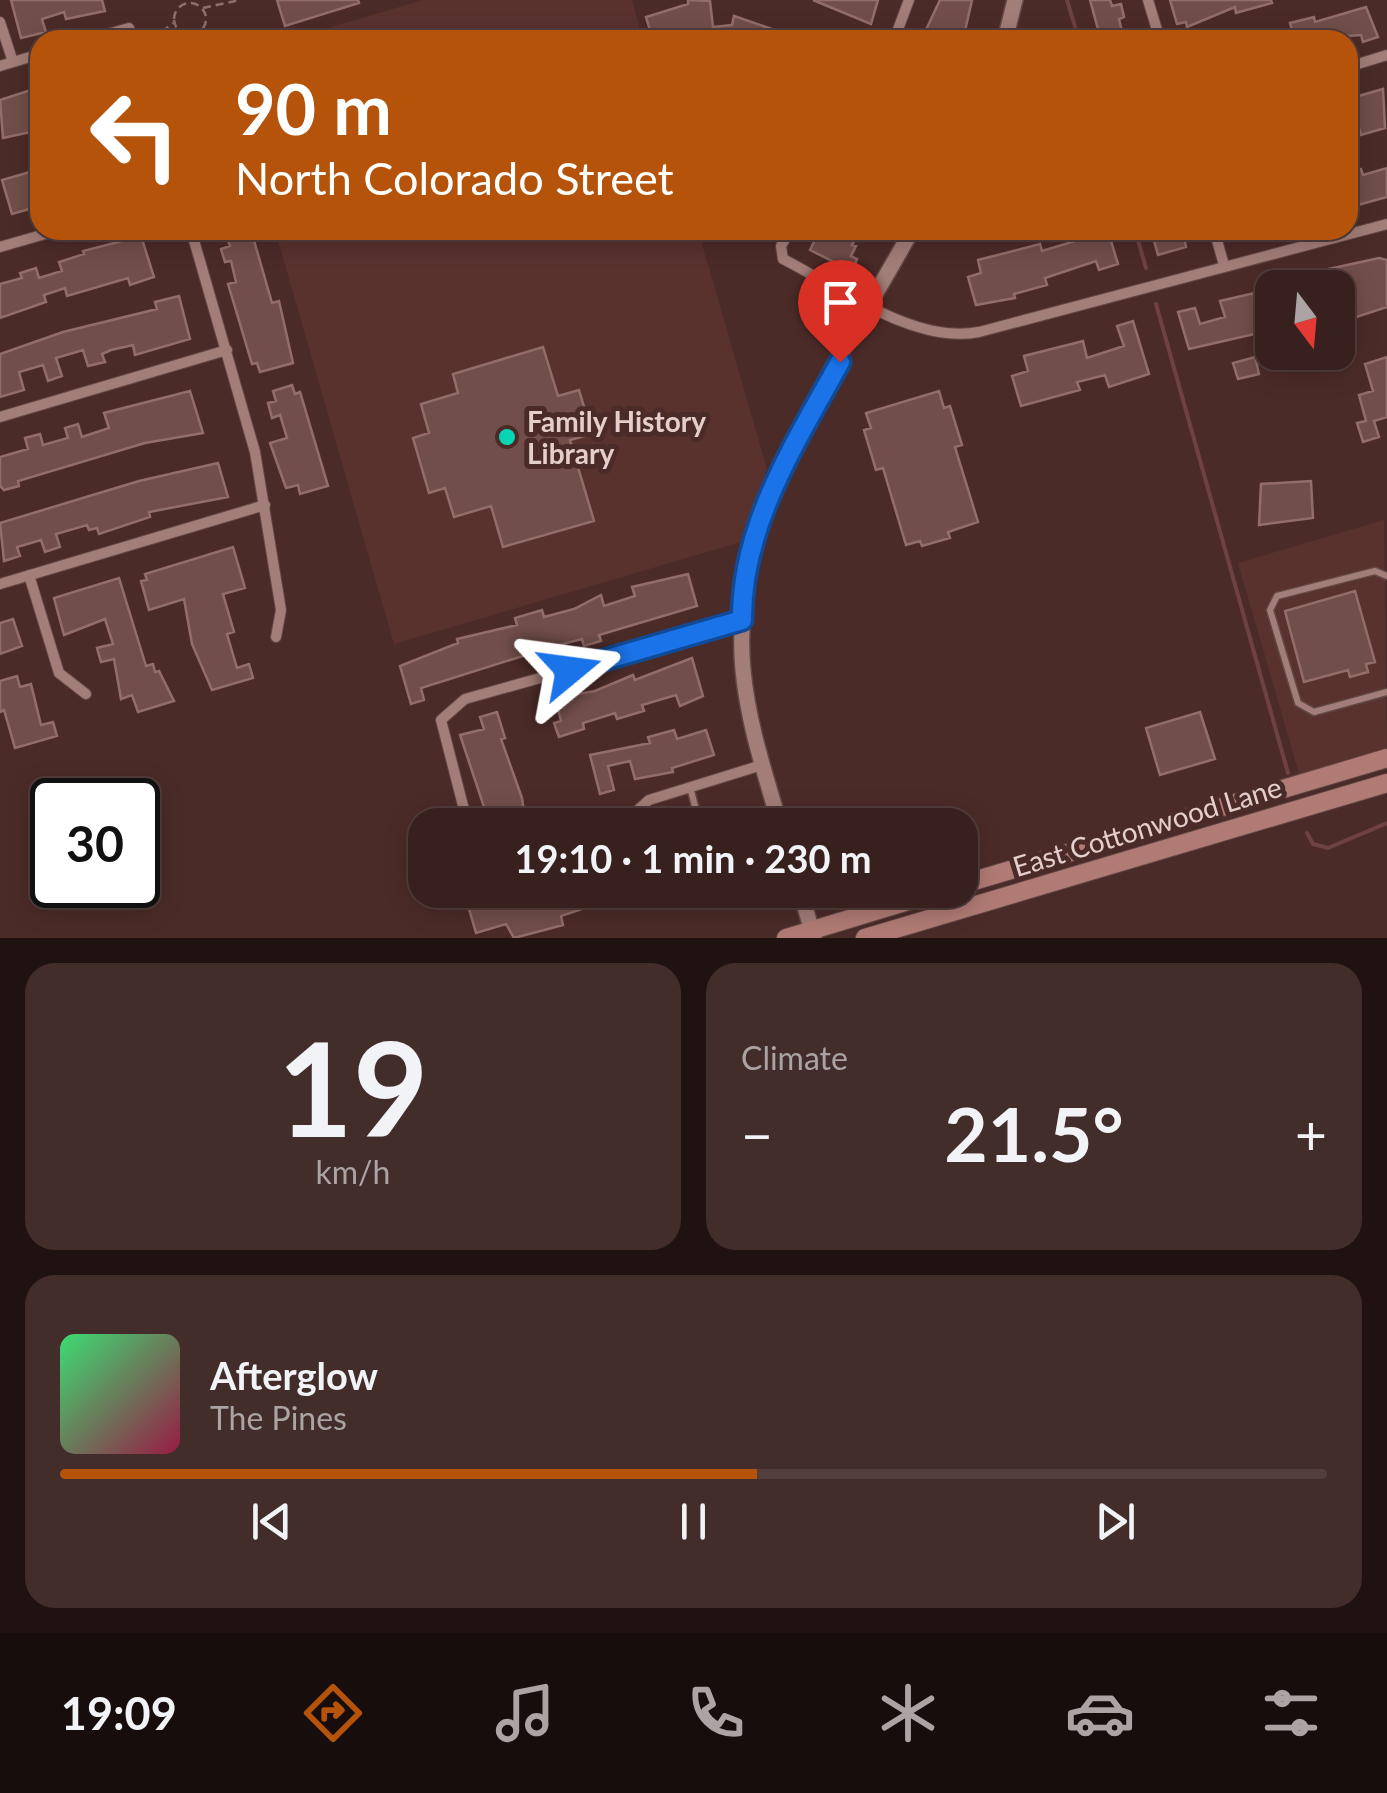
<!DOCTYPE html>
<meta charset="utf-8">
<style>
body{margin:0;font-family:Lato,sans-serif;background:#432d2b;color:#f1f3f6;height:100vh;display:flex;flex-direction:column;font-size:38px;white-space:nowrap}
*{box-sizing:border-box;margin:0}
p{font-size:32px;color:#aba3a4}
.icon{flex:none;width:55px;height:55px;fill:none;stroke:currentColor;stroke-width:2;stroke-linecap:round;stroke-linejoin:round}
.map{position:relative;height:938px;overflow:hidden}
.drawer{display:flex;flex-direction:column;gap:25px;padding:25px;background:#1f1210;flex:1}
.drawer>*{flex:none}
.guide{position:absolute;left:30px;top:30px;width:1328px;height:210px;border-radius:30px;box-shadow:0 5px 25px #0003,0 0 0 2px #523e3c;background:#b45309;color:#fff;overflow:hidden}
.needle{width:65px;rotate:164deg}
.fabs{position:absolute;left:1255px;top:270px;display:grid;gap:20px}
.fabs a{display:grid;place-items:center;width:100px;height:100px;border-radius:20px;background:#38201e;box-shadow:0 5px 25px #0003,0 0 0 2px #523e3c;font-size:50px}
.speed{position:absolute;left:30px;top:778px;display:flex;gap:20px;font-size:50px;font-weight:700;text-align:center}
.speed>*{display:grid;place-content:center;width:130px;height:130px;border-radius:50%;background:#38201e;box-shadow:0 5px 25px #0003,0 0 0 2px #523e3c;line-height:1}
.speed .limit{border:5px solid #111;border-radius:15px;background:#fff;color:#111}
.pin{position:absolute;display:grid;place-items:center;width:85px;height:85px;color:#fff;margin:-102px -42px;border-radius:50% 50% 50% 0;rotate:-45deg;box-shadow:0 0 10px #0007}
.pin .icon{rotate:45deg}
.me{position:absolute;width:110px;margin:-55px;rotate:74deg;stroke-linejoin:round;filter:drop-shadow(0 0 8px #0008)}
.turn{display:flex;align-items:center;gap:35px;height:210px;padding:0 40px;font-size:45px}
.turn .icon{width:130px;height:130px;stroke-width:2.5}
.turn b{display:block;font-size:70px;line-height:85px}
.big{font-size:75px;font-weight:700;line-height:1.1}
.drawer .tile{flex:1;display:flex;flex-direction:column;justify-content:center;gap:15px;min-width:0;padding:0 35px;border-radius:30px;background:#432d2b}
.drawer .dial{align-items:center;gap:0}
.dial b{font-size:130px;line-height:1}
.song{display:flex;align-items:center;gap:30px}
.cover{width:120px;height:120px;border-radius:15px;background:linear-gradient(135deg,hsl(140 70% 55%),hsl(340 70% 35%))}
.played{height:10px;border-radius:5px;background:linear-gradient(90deg,#b45309 55%,#523e3c 55%)}
.keys{display:flex;justify-content:space-around;direction:ltr}
.heat{display:flex;justify-content:space-between;align-items:center;font-size:55px;direction:ltr}
.drawer .tiles{flex:1;display:grid;gap:25px;grid-template-columns:1fr 1fr}
.tile:last-child{grid-column:span 2}
.trip{position:absolute;left:408px;top:808px;width:570px;height:100px;border-radius:30px;background:#38201e;box-shadow:0 5px 25px #0003,0 0 0 2px #523e3c;font-weight:700;line-height:100px;text-align:center}
.tabs{display:flex;height:160px;justify-content:space-around;align-items:center;background:#160d0c;color:#aba3a4}
.tabs .icon{width:70px;height:70px}
.tabs .selected{color:#b45309}
.tabs b{font-size:45px;color:#f1f3f6}
.map>svg:first-child{display:block}
.built{fill:#59322e}
.lines{fill:none;stroke-linecap:round;stroke-linejoin:round}
.stream{stroke:#6e4241;stroke-width:4}
.building{fill:#714e4a;stroke:#936d69;stroke-width:2.5}
.service-casing{stroke:#624845;stroke-width:9}
.minor-casing{stroke:#624845;stroke-width:12}
.tertiary-casing{stroke:#624845;stroke-width:18}
.secondary-casing{stroke:#624845;stroke-width:20}
.path{stroke:#8b706d;stroke-width:2.5;stroke-dasharray:8 5;stroke-linecap:butt}
.service{stroke:#a37d78;stroke-width:6}
.minor{stroke:#a37d78;stroke-width:10}
.tertiary{stroke:#a37d78;stroke-width:15}
.secondary{stroke:#b17b75;stroke-width:18}
.route-casing{stroke:#114b97;stroke-width:25}
.route{stroke:#1a73e8;stroke-width:18}
.poi-dot{fill:#07d5b5;stroke:#4b2b28;stroke-width:4}
.labels{text-anchor:middle;dominant-baseline:central;stroke-width:10;stroke-linejoin:round;paint-order:stroke}
.poi-label{font-size:28px;font-weight:bold;fill:#e4cfcc;stroke:#4b2b28;text-anchor:start}
.street-label{font-size:28px;fill:#e4cfcc;stroke:#4b2b28}
</style>
<div class="map">
<svg width="1387" height="938" viewBox="0 0 1387 938">
<rect width="100%" height="100%" fill="#4b2b28"/>
<!-- built -->
<path class="built" d="M423,0H632L643,40H287Z
M275,230H698L767,469L741,542L394,644Z
M1384,520L1387,751L1300,777L1238,563Z"/>
<g class="lines">
<!-- stream -->
<path class="stream" d="M1067,0L1079,40
M1135,230L1146,268
M1156,304L1288,773
M1307,833L1313,844L1328,848L1387,823"/>
</g>
<!-- building -->
<path class="building" d="M11,0H102L105,11L66,19L64,12L42,19L46,32L21,38Z
M277,0H358L359,3L285,26Z
M688,0L710,1L713,27L732,25L734,16L804,40H653L646,17L688,4Z
M813,0H878L871,24Z
M940,0H972L963,40H930L932,34L925,32Z
M1090,0H1110L1112,6L1121,4L1124,17L1119,19L1124,40H1101Z
M1170,0H1271L1272,3L1236,13L1235,7L1187,27L1186,22L1177,24Z
M1366,7L1378,37L1363,42L1361,35L1295,40L1290,23L1314,17L1315,22Z
M40,87V130L3,138L0,100Z
M1383,89L1385,128L1361,135L1354,112L1348,114V99Z
M1387,168V197L1358,205L1355,196L1348,198V173L1361,169L1363,175Z
M40,169V206L12,214L2,180Z
M241,230H251L272,303L279,301L293,363L260,372L257,363L252,364L228,284L236,282L231,261L225,262L221,249L230,246L226,235Z
M820,230H860L852,245L856,246L851,256L857,259L852,271L810,250Z
M1151,230H1182L1186,247L1158,255Z
M1108,231L1118,264L1099,270L1096,261L1045,278L1047,285L1014,294L1015,298L976,305L968,277L981,273L978,260L1040,244L1042,251Z
M141,236L154,277L130,285L128,278L67,296L65,288L44,295L46,302L0,318V284L22,278L20,273L36,268L39,278L62,271L59,262L84,254L83,251Z
M1379,258L1387,260V307L1338,323V288H1329L1324,270Z
M1272,289V330L1189,349L1178,312L1195,308L1200,324L1225,317L1220,301Z
M179,296L190,339L135,355L133,345L111,350L102,354L105,362L88,366L83,350L56,358L62,376L48,381L43,365L19,372L24,390L0,397V354L63,332L157,309L155,302Z
M1133,321L1149,374L1109,387L1105,375L1077,382L1080,390L1021,406L1012,376L1028,371L1024,356L1083,341L1087,358L1124,346L1117,326Z
M543,347L558,396L579,390L592,434L570,440L594,521L503,547L491,506L454,517L445,488L429,493L413,438L429,433L421,404L458,393L453,374Z
M1255,357L1259,374L1238,379L1233,363Z
M1387,357V417L1374,421L1379,437L1363,442L1357,423L1366,421L1359,395L1373,391L1365,364Z
M292,385L295,394L300,392L328,486L300,494L298,485L286,488L270,443L287,438L280,415L272,418L268,403L276,401L273,391Z
M190,391L203,433L145,443L18,481L19,486L4,490L0,486V457L28,449L25,438L40,434L43,445L68,438L65,428L78,424L82,437L109,428L104,413Z
M939,391L944,408L950,406L962,445L955,447L978,522L948,532L950,538L922,546L920,541L906,545L883,468L876,470L864,430L871,428L866,413Z
M218,463L228,497L149,512L150,517L99,534L97,528L89,530L87,525L56,534L60,547L45,552L41,540L17,547L20,556L4,561L0,523L139,481Z
M1311,481L1313,518L1259,525L1261,484Z
M233,547L245,588L223,594L234,632L227,634L237,668L249,664L253,678L212,690L192,644L184,599L149,610L141,581L147,580L145,574Z
M688,574L697,606L599,635L601,641L584,646L582,639L540,650L542,655L527,659L526,655L421,688L424,700L411,704L400,666L458,643L457,639L517,625L515,618L542,610L544,617L574,609L601,595L604,606L635,596L632,587Z
M119,578L146,666L153,664L155,672L159,671L174,701L138,712L132,695L121,699L114,659L101,662L97,648L113,644L105,619L64,635L54,598Z
M1355,591L1375,662L1366,664L1368,672L1350,677L1348,670L1304,682L1285,611Z
M13,619L22,646L0,654V623Z
M692,658L703,696L680,706L676,695L642,705L644,711L617,719L615,713L583,723L584,729L559,737L554,723L561,721L555,698L595,691L633,675L635,680Z
M17,676L20,687L31,684L41,725L53,722L57,736L15,748L4,710L0,712V681Z
M497,712L505,738L501,739L522,798L526,825H490L460,735L484,729L480,717Z
M1200,712L1215,759L1160,775L1146,728Z
M674,730L677,739L706,730L714,755L672,768L673,772L635,779L630,761L608,766L614,790L600,794L590,755L650,743L648,737Z
M528,890H586L591,906L561,916L563,925L514,938L506,924L476,933L467,902L483,897L485,906Z"/>
<g class="lines">
<!-- service casing -->
<g class="service-casing">
<path id="service" d="M1387,576L1375,571L1277,596L1270,610L1298,703L1314,712L1387,692
M690,787L700,825"/>
</g>
<!-- minor casing -->
<g class="minor-casing">
<path id="minor" d="M1148,0L1160,40
M0,22L13,62
M87,40L129,28L133,40
M894,40L909,0
M0,66L40,54
M1348,67L1387,55
M191,230L255,452L281,610L276,637
M790,230L781,246L783,259C840,288 915,345 979,332L1387,224
M1214,230L1224,265
M0,247L59,230
M0,417L227,350
M29,575L59,673L86,694
M0,584L265,505
M468,825L441,720L465,699L743,621
M621,825L649,800L762,765"/>
</g>
<!-- tertiary casing -->
<g class="tertiary-casing">
<path id="tertiary" d="M1005,40L1015,0
M780,825C765,774 748,723 743,670C728,514 840,361 912,230
M800,890L814,938"/>
</g>
<!-- secondary casing -->
<g class="secondary-casing">
<path id="secondary" d="M960,885L1387,758
M786,938L945,890
M865,938L1387,783"/>
</g>
<!-- path -->
<path class="path" d="M174 19a16 16 0 1 1 32 0a16 16 0 1 1-32 0Z
M203,8L240,0
M152,40L173,23"/>
<!-- service -->
<use href="#service" class="service"/>
<!-- minor -->
<use href="#minor" class="minor"/>
<!-- tertiary -->
<use href="#tertiary" class="tertiary"/>
<!-- secondary -->
<use href="#secondary" class="secondary"/>
</g>
<g class="lines">
<!-- route casing -->
<g class="route-casing">
<path id="route" d="M570,670L742,620C741,526 796,442 840,362"/>
</g>
<!-- route -->
<use href="#route" class="route"/>
</g>
<!-- markers -->
<circle class="poi-dot" cx="507" cy="437" r="10"/>
<g class="labels">
<!-- poi labels -->
<g class="poi-label">
<text x="527" y="421">Family History<tspan x="527" dy="32">Library</tspan></text>
</g>
<!-- street labels -->
<g class="street-label">
<text transform="translate(1147 826) rotate(-17)">East Cottonwood Lane</text>
</g>
</g>
</svg>
<div class="fabs">
<a><svg class="needle" viewBox="-14 -14 28 28"><path d="M0-13l5 13h-10z" fill="#e53935"/><path d="M0 13l5-13h-10z" fill="#aba3a4"/></svg></a>
</div>
<div class="speed"><div class="limit">30</div></div>
<div class="pin" style="left:840px;top:362px;background:#d93025"><svg class="icon" aria-label="arrive" viewBox="0 0 24 24"><path d="M6 21V4h12l-3 4 3 4H6"/></svg></div>
<svg class="me" style="left:570px;top:670px" viewBox="-20 -20 40 40"><path d="M0-17L14 15 0 8-14 15z" fill="#1a73e8" stroke="#fff" stroke-width="4"/></svg>
<div class="trip">19:10 · 1 min · 230 m</div>
<div class="guide">
<div class="turn"><svg class="icon" aria-label="left" viewBox="0 0 24 24"><path d="M17 20v-9H6M10 6l-5 5 5 5"/></svg><div><b>90 m</b>North Colorado Street</div></div>
</div>
</div>
<section class="drawer">
<div class="tiles">
<div class="tile dial"><b>19</b><p>km/h</p></div>
<div class="tile"><p>Climate</p>
<div class="heat"><a>−</a><b class="big">21.5°</b><a>+</a></div>
</div>
<div class="tile">
<div class="song"><i class="cover"></i><div><b>Afterglow</b><p>The Pines</p></div></div>
<div class="played"></div>
<div class="keys"><svg class="icon" aria-label="previous" viewBox="0 0 24 24"><path d="M18 5L8 12l10 7zM5 5v14"/></svg><svg class="icon" aria-label="pause" viewBox="0 0 24 24"><path d="M8 5v14M16 5v14"/></svg><svg class="icon" aria-label="next" viewBox="0 0 24 24"><path d="M6 5l10 7-10 7zM19 5v14"/></svg></div>
</div>
</div>
</section>
<nav class="tabs">
<b>19:09</b>
<svg class="icon selected" aria-label="directions" viewBox="0 0 24 24"><path d="M12 3l9 9-9 9-9-9zM9 14v-3h6M13 9l2 2-2 2"/></svg>
<svg class="icon" aria-label="music" viewBox="0 0 24 24"><path d="M9 18V5l10-2v13"/><circle cx="6" cy="18" r="3"/><circle cx="16" cy="16" r="3"/></svg>
<svg class="icon" aria-label="phone" viewBox="0 0 24 24"><path d="M5 4h4l2 5-3 2q2 4 5 5l2-3 5 2v4C11 20 4 13 5 4z"/></svg>
<svg class="icon" aria-label="climate" viewBox="0 0 24 24"><path d="M12 3v18M4 7l16 10M4 17L20 7"/></svg>
<svg class="icon" aria-label="car" viewBox="0 0 24 24"><path d="M5 17H2v-5l4-1 3-4h7l3 4 3 1v5h-3M9 17h6M6 11h13"/><circle cx="7" cy="17" r="2"/><circle cx="17" cy="17" r="2"/></svg>
<svg class="icon" aria-label="filters" viewBox="0 0 24 24"><path d="M4 7h16M4 17h16"/><circle cx="9" cy="7" r="2"/><circle cx="15" cy="17" r="2"/></svg>
</nav>
